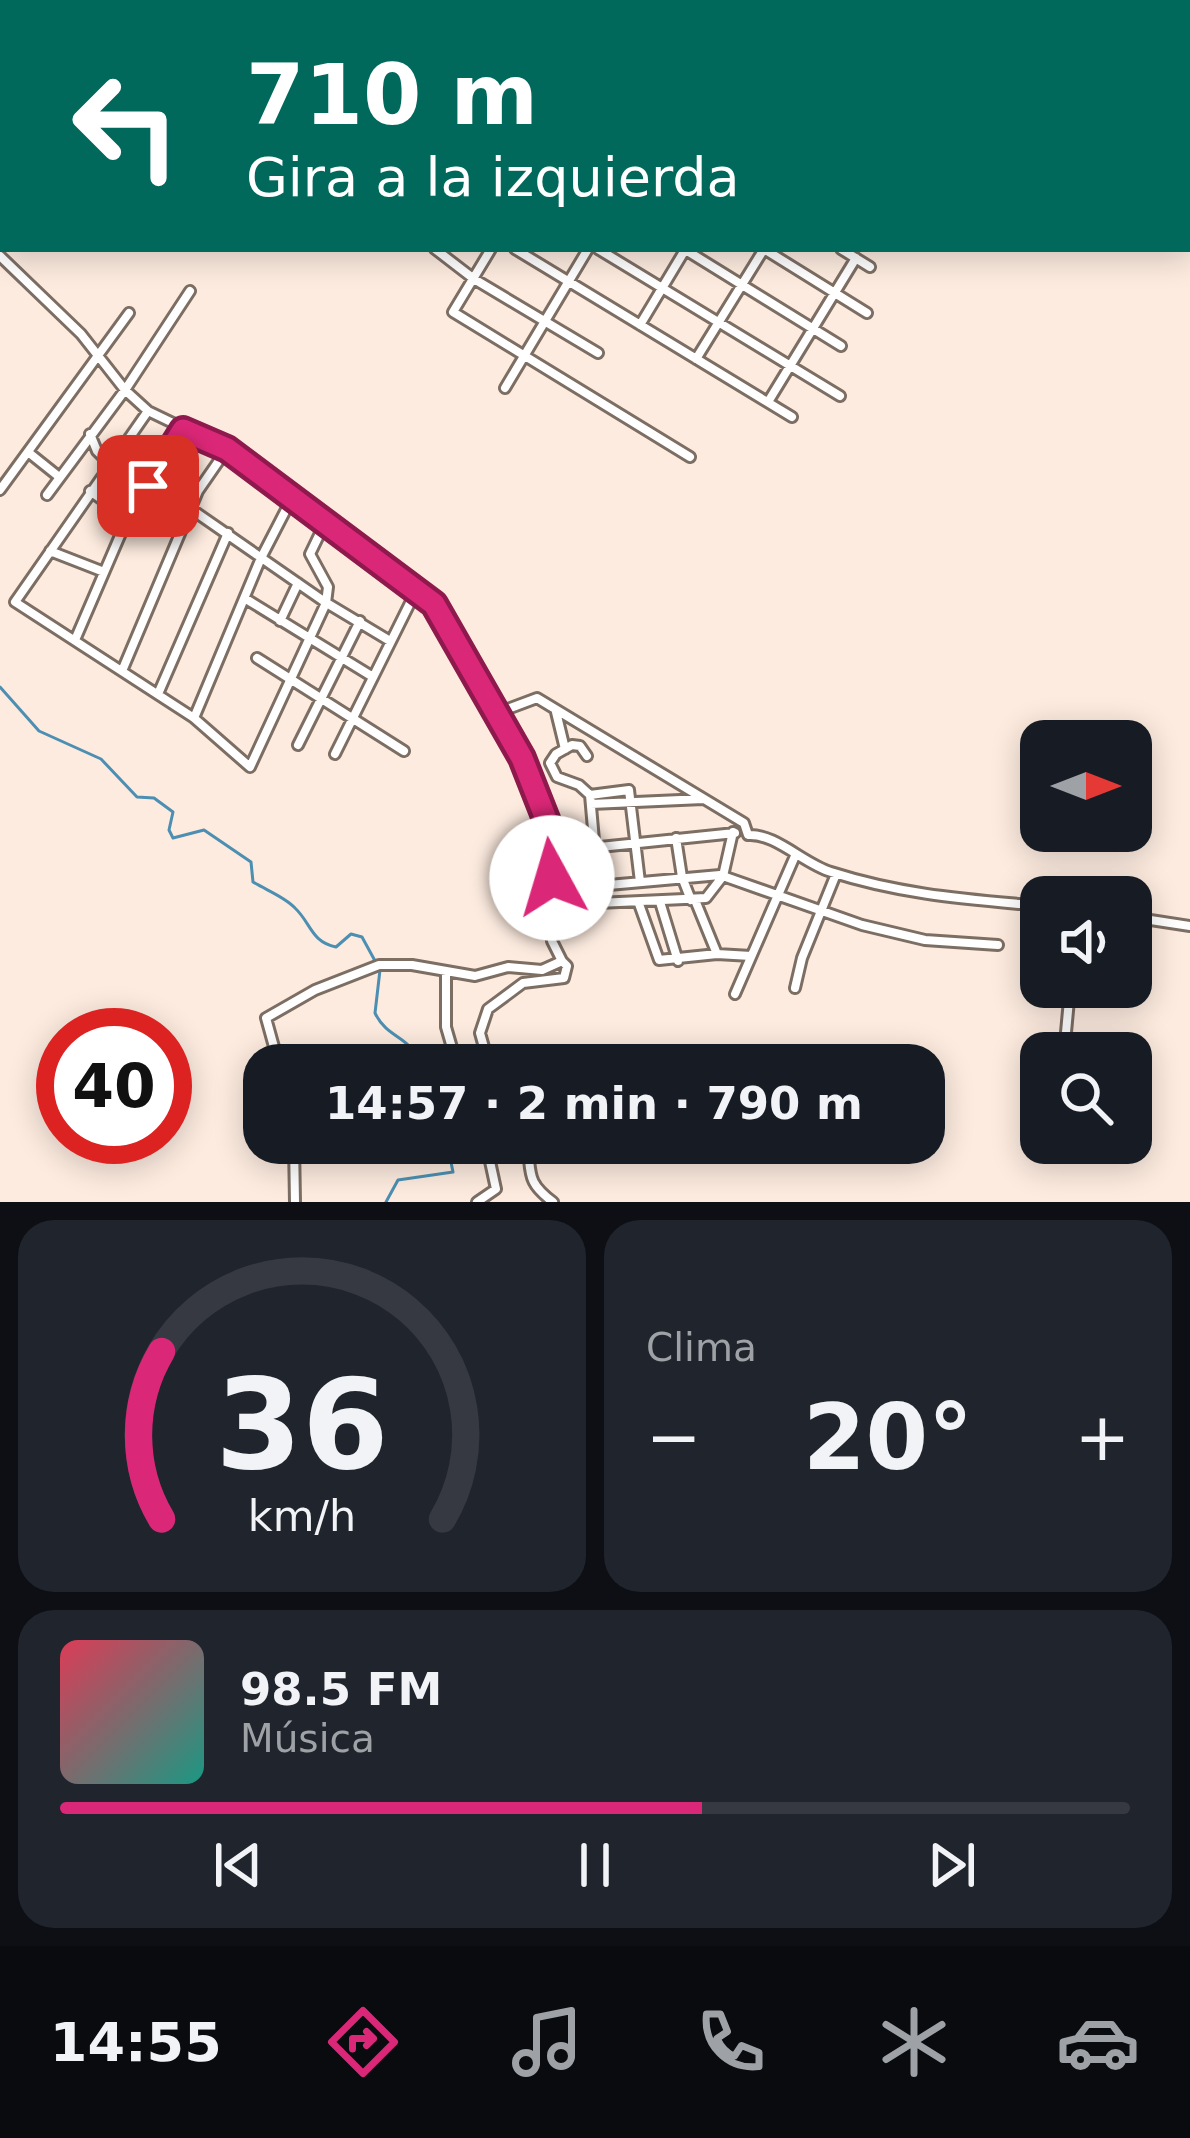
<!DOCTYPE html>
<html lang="es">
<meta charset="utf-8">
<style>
body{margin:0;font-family:"DejaVu Sans",sans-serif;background:#20242c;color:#f1f3f6;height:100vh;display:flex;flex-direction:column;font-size:45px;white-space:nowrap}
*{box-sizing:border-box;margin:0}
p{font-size:39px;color:#9ea1a6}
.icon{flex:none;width:66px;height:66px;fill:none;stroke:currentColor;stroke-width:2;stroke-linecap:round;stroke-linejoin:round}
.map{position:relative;height:1202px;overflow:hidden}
.details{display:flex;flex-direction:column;gap:18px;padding:18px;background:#0d0f14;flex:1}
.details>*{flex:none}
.top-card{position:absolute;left:0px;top:0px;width:1191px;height:252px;box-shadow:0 6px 30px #0003;background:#00695c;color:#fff;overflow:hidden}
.needle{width:78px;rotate:90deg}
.tools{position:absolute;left:1020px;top:720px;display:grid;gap:24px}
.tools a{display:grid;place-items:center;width:132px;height:132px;border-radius:24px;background:#171b24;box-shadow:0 6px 30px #0003;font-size:60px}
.speed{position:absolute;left:36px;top:1008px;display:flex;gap:24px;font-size:60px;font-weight:700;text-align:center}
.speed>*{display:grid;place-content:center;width:156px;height:156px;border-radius:50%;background:#171b24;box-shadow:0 6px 30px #0003;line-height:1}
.speed .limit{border:18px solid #d22;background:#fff;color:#111}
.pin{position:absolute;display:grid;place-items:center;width:102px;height:102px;color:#fff;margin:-51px;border-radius:24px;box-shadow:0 6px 18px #0006}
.me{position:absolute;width:132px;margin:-66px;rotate:354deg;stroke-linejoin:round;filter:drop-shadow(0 0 9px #0008)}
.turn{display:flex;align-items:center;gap:42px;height:252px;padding:0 48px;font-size:54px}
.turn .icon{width:156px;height:156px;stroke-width:2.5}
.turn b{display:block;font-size:84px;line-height:102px}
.big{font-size:90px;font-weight:700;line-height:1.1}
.details .widget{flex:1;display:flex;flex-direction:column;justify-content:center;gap:18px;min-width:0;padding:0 42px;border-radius:36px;background:#20242c}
.details .dial{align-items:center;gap:0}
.dial svg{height:312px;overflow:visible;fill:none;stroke:#363941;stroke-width:7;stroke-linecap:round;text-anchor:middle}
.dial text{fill:#f1f3f6;stroke:none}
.song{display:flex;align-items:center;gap:36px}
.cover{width:144px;height:144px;border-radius:18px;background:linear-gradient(135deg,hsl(350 70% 55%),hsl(170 70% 35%))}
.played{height:12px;border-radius:6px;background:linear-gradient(90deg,#db2777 60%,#363941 60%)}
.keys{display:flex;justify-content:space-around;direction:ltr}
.heat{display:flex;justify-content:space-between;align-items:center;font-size:66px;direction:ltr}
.details .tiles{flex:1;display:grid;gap:18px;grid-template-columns:1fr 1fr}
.widget:last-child{grid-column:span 2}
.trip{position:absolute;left:243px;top:1044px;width:702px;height:120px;border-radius:36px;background:#171b24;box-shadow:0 6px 30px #0003;font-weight:700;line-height:120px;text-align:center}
.dock{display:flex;height:192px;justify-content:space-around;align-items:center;background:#090b0e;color:#9ea1a6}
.dock .icon{width:84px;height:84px}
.dock .current{color:#db2777}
.dock b{font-size:54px;color:#f1f3f6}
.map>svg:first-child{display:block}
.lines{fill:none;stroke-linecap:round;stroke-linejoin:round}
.stream{stroke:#4c8fb2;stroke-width:3}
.river{stroke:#53b5e9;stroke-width:10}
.minor-casing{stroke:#7d6e63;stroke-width:14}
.minor{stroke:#fff;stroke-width:8}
.route-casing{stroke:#8e194d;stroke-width:30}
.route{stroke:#db2777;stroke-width:21}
</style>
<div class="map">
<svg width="1190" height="1202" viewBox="0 0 1190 1202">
<rect width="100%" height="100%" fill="#fdebdf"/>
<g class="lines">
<!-- stream -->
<path class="stream" d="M0,687L39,731L101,759L137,797L154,798L173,812L169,830L173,838L204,830L251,862L253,882C266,890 285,897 295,908C311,923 311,942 336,947L351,934L362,937L380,970L375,1013C388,1041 418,1037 414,1065
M386,1202L398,1180L453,1172L447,1143"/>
<!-- river -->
<path class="river" d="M1086,0L1088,3
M1188,164L1190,168"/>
<!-- minor casing -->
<g class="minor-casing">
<path id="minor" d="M104,0L105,3
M696,0L701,3
M741,0L744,3
M1168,0L1170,3
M183,3L187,1
M537,3L538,0
M641,3L643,0
M435,249L474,279L598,353
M491,249L453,312L690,457
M515,249L792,417
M598,249L840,396
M684,249L841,346
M764,249L867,313
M841,249L870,267
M0,256L81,334L125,390L148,411L227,449L434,604L522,758L547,824L554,901L552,941L562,961L542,970L508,967L475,976L412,965H379L315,990L266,1018L279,1065
M640,325L685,250
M696,359L764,249
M505,388L588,249
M768,402L856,258
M148,411L15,602L194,718L250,767L326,603L328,587L310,554L324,525
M90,434L97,451L110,464
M28,452L58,476
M152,482L325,602L390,641
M0,490L129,313
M90,491L128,518
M47,495L125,390L190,291
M50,551L104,572
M246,599L373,677
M280,621L298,583
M75,640L125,524L183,430
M257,658L404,751
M122,671L198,491L227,449
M158,694L228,533
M556,712L565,749
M497,713L537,698L744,823L748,835C775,833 804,864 831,872C903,895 966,899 1041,906
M194,718L261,558L292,498
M298,745L360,621
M335,754L417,589
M587,756L580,746L572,745L556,754L550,763L557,777L579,785L590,795
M591,804L703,799
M676,838L682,877L691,900
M552,852L735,833
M598,886L590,795L629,790L640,882
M553,890L720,875L862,925L925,940L998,945
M695,900L717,954
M660,902L678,961
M639,904L659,960L717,954L751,956
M554,905L706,898L723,876L733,832
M1131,917L1190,926
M446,973V1027L457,1065
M795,988L802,958L836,874
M735,994L795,856
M1065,1043L1069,1000
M489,1065L480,1033L488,1009L523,983L564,978L567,966L562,961
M294,1143L295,1202
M527,1143C532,1173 525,1181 553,1202
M477,1202L496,1189L486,1143"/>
</g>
<!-- minor -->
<use href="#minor" class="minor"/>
</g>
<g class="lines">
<!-- route casing -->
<g class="route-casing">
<path id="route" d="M148,486L183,430L227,449L434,604L522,758L548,824L552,878"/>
</g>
<!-- route -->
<use href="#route" class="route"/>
</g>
</svg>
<div class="tools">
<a><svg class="needle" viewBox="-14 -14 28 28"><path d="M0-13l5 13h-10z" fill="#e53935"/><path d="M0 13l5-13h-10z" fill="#9ea1a6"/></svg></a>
<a><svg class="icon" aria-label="sound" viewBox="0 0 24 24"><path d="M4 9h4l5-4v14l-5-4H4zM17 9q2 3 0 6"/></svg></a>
<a><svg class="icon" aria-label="search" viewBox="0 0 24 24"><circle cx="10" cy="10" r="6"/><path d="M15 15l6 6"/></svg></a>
</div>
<div class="speed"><div class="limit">40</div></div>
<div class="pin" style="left:148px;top:486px;background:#d93025"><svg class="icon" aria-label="arrive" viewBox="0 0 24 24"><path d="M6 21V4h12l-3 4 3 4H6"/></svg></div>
<svg class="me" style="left:552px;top:878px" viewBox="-20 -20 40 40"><circle r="19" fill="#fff"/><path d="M0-13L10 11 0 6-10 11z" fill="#db2777"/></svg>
<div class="trip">14:57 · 2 min · 790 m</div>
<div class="top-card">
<div class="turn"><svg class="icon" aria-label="left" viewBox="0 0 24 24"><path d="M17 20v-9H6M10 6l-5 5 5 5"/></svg><div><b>710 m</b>Gira a la izquierda</div></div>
</div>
</div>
<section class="details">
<div class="tiles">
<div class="widget dial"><svg viewBox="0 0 100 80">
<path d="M14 69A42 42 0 1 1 86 69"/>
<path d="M14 69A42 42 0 0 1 14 26" stroke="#db2777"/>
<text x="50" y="56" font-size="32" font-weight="700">36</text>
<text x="50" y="72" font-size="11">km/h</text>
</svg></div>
<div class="widget"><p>Clima</p>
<div class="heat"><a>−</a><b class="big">20°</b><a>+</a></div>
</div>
<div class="widget">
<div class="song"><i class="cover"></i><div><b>98.5 FM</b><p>Música</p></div></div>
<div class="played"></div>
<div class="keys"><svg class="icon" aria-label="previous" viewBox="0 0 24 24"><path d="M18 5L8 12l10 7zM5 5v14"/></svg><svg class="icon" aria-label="pause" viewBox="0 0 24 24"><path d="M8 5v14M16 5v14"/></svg><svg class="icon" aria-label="next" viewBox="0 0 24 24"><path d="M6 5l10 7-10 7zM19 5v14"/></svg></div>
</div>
</div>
</section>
<nav class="dock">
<b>14:55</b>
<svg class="icon current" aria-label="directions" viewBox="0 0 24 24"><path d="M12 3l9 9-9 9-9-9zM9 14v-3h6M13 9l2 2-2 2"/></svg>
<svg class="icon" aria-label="music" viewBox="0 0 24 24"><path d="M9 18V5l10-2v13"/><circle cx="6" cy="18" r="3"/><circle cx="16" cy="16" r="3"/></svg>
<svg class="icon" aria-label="phone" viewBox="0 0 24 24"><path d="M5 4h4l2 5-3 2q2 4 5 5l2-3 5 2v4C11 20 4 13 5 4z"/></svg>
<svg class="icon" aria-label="climate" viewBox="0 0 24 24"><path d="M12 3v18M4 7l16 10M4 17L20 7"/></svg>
<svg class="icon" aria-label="car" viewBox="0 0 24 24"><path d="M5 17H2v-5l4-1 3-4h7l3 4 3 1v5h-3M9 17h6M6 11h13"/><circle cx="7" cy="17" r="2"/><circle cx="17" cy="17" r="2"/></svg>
</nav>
